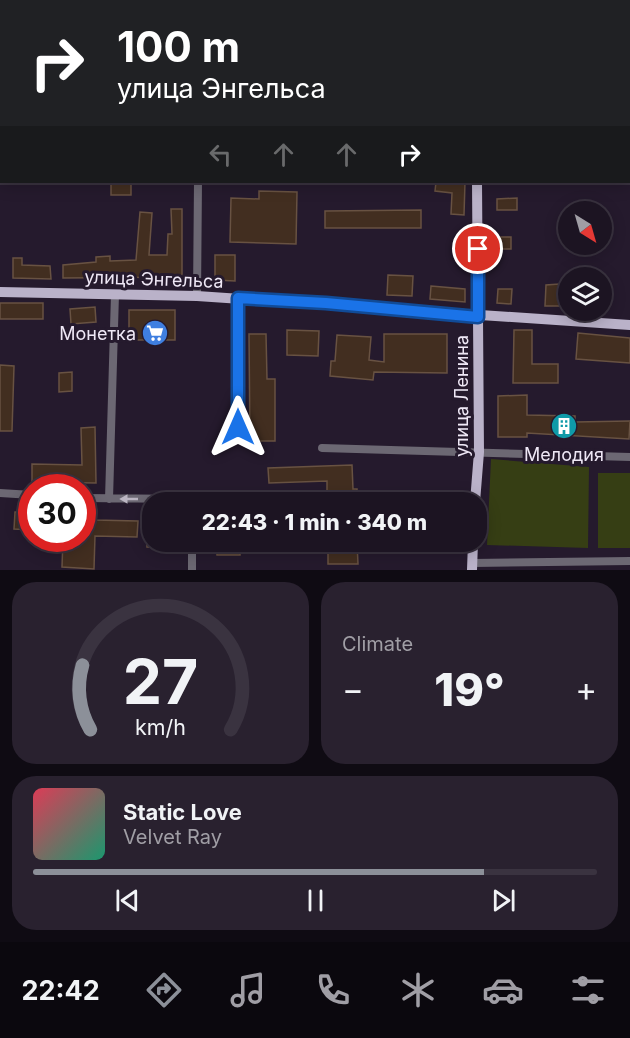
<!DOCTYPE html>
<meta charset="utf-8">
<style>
body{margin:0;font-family:Inter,sans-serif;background:#29212f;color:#f1f3f6;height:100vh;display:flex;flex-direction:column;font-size:22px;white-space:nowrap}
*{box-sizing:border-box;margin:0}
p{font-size:20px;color:#a09ea5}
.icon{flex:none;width:33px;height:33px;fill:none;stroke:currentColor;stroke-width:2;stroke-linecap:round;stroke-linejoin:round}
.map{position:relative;height:570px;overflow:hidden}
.details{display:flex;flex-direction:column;gap:12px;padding:12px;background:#0f0b13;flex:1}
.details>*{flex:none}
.banner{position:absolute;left:0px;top:0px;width:630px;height:183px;box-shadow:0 3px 15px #0003,0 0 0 2px #3a3340;background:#202124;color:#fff;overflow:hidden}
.needle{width:39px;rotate:143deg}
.buttons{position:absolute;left:558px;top:201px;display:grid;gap:12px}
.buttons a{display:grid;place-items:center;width:54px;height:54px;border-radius:50%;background:#1c1422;box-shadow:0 3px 15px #0003,0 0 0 2px #3a3340;font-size:30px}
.speed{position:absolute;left:18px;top:474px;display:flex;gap:12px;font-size:30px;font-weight:700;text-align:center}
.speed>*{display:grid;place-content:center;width:78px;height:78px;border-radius:50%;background:#1c1422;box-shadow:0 3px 15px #0003,0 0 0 2px #3a3340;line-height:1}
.speed .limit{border:9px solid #d22;background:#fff;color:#111}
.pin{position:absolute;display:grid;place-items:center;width:51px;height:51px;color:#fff;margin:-26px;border:3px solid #fff;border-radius:50%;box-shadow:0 2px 6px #0007}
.me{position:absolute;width:66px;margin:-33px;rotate:0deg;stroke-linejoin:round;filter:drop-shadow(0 0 4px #0008)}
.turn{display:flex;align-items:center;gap:21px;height:126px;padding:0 18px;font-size:27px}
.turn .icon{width:78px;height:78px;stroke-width:2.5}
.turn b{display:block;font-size:42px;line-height:51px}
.lanes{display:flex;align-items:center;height:57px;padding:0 18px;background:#0003;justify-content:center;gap:30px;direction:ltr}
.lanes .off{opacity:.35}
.big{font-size:45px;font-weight:800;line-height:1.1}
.details .widget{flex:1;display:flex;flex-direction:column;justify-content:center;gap:9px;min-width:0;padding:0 21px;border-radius:24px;background:#29212f}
.details .dial{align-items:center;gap:0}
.dial svg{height:156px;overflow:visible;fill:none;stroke:#3a3340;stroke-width:7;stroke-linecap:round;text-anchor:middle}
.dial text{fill:#f1f3f6;stroke:none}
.song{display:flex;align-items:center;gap:18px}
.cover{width:72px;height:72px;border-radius:9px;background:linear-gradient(135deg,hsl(350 70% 55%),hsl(160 70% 35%))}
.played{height:6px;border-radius:3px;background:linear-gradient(90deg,#8c9099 80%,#3a3340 80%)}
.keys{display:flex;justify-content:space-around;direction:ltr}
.heat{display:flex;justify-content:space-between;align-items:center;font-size:33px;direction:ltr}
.details .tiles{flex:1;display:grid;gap:12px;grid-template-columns:1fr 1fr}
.widget:last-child{grid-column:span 2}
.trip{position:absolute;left:142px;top:492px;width:345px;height:60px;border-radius:24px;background:#1c1422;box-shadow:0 3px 15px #0003,0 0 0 2px #3a3340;font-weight:800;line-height:60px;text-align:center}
.tabs{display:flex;height:96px;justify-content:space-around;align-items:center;background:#0b080e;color:#a09ea5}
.tabs .icon{width:42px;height:42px}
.tabs .current{color:#8c9099}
.tabs b{font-size:27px;color:#f1f3f6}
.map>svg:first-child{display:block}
.green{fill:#363e14}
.building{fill:#422e20;stroke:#685242;stroke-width:1.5}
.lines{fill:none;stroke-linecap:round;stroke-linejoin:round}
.minor{stroke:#6c6873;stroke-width:8}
.major{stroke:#bab2c9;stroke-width:10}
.oneway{fill:#bbb5c2}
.route-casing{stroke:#114b97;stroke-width:15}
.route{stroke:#1a73e8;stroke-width:10}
.labels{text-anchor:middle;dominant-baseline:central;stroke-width:6;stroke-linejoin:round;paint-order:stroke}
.street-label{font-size:18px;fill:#efe8f6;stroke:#251a2d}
.poi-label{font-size:18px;fill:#efe8f6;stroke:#251a2d;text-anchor:end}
</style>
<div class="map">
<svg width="630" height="570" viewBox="0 0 630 570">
<rect width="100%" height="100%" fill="#251a2d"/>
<!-- green -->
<path class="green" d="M491,459L589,467L588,548L487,545Z
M598,473H630V548H598Z"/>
<!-- building -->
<path class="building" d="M111,182H131V195H111Z
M436,182H465L464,215L451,214L452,193L435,191Z
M259,191L297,192L296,244L230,242L231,198L259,199Z
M517,198V210H497V199Z
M171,209H182V277L63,278V265L96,262V257L110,256V261L136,260L140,212L152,213L149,255H167L168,234H172Z
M421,210V228H325V211Z
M497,237H511V249H497Z
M215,255H235V281L215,280Z
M13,258H22V265L50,266L51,279L13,278Z
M388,275L413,276L412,296L387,295Z
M559,284V306H545L546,285Z
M431,286L465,289V302L430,299Z
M498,289H512L511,304L497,303Z
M0,303H43V319H0Z
M95,307L96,322L71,324L70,309Z
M129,310H175V340H129Z
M287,330L319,331L318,356L287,355Z
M514,330H532V364H558V383H513Z
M578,333L630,338V363L576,359Z
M249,334H266L267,379H275V441H250Z
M384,334H447V373L374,372L373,380L330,376L331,361H335L337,335L371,337L369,360L384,362Z
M0,365L14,366L12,431H0Z
M72,372V391L59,392V373Z
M527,395V415L575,416V422L630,421L629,439L527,433V437H498V396Z
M95,427L96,483L32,482V464L82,465L81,428Z
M352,465L353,489H357V502H327V481L269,483L268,468Z
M15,512H32V530L14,529Z
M82,515L96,516L95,520L138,521L137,537L95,536L94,569L62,567L63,538H82Z
M147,542H173L172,548L147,547Z
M216,542H240V555H217Z
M328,542H357L358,564H328Z"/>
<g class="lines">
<!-- minor -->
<path class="minor" d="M197,0V2
M0,82H2
M628,88H630
M197,296L198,182
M238,427V298
M322,448L630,457
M0,493L32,495
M82,498L191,499V502
M109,499L115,294
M192,542V570
M472,563L630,561"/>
<!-- major -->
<path class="major" d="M476,0V2
M0,292L197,296L630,325
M475,502L479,452L477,182
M472,570L473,542"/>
</g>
<!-- one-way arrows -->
<defs><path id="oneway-solid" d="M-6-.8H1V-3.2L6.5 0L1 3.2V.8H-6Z" transform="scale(1.5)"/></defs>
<use class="oneway" href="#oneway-solid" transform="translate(129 499) rotate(180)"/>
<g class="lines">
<!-- route casing -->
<g class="route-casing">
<path id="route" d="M238,427V298L326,303L478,317V249"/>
</g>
<!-- route -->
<use href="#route" class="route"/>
</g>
<!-- icons -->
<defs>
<g id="supermarket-disc" transform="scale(1.35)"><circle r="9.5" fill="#3f7fe0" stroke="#251a2d"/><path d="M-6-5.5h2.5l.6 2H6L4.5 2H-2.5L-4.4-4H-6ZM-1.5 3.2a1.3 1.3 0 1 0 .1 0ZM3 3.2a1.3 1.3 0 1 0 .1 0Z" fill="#fff"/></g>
<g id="building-disc" transform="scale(1.35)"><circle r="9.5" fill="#0f9aa8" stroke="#251a2d"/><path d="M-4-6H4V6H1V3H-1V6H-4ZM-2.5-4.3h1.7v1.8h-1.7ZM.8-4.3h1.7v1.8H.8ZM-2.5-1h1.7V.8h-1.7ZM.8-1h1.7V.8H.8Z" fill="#fff"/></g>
</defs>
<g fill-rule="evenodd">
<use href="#supermarket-disc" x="155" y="333"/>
<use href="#building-disc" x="564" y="426"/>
</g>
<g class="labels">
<!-- street labels -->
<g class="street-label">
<text transform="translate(154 279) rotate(2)">улица Энгельса</text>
<text transform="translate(461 396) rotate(-90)">улица Ленина</text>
</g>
<!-- poi labels -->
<g class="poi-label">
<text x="136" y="333">Монетка</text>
<text x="564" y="454" text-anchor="middle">Мелодия</text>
</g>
</g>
</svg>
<div class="buttons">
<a><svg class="needle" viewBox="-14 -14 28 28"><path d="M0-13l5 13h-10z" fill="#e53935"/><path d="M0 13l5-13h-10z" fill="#a09ea5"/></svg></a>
<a><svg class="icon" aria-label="layers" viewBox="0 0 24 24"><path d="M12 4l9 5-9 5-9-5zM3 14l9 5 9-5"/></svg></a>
</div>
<div class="speed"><div class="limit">30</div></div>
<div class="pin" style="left:478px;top:249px;background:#d93025"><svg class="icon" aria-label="arrive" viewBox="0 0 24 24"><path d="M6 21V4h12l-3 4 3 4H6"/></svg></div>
<svg class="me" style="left:238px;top:427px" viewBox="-20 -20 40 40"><path d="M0-17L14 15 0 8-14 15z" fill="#1a73e8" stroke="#fff" stroke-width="4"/></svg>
<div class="trip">22:43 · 1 min · 340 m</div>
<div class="banner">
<div class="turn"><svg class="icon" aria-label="right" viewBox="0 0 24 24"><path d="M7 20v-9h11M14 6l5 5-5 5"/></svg><div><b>100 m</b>улица Энгельса</div></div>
<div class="lanes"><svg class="icon off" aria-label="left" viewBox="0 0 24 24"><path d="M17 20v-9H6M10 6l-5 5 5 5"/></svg><svg class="icon off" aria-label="ahead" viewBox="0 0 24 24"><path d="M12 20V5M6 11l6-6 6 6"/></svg><svg class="icon off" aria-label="ahead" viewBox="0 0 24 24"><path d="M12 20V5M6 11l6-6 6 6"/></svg><svg class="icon" aria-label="right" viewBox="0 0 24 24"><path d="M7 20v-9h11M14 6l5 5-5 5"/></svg></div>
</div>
</div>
<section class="details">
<div class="tiles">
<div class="widget dial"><svg viewBox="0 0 100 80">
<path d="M14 69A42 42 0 1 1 86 69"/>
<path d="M14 69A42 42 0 0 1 10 36" stroke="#8c9099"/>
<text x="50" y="56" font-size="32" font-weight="700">27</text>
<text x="50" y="72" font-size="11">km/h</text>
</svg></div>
<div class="widget"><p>Climate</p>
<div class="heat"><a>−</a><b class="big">19°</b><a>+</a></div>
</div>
<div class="widget">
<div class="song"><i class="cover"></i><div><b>Static Love</b><p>Velvet Ray</p></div></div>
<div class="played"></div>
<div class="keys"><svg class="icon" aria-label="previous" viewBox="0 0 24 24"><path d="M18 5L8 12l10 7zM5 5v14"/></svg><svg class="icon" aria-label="pause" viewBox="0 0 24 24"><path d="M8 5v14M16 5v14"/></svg><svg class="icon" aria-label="next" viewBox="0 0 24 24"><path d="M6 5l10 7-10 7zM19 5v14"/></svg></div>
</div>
</div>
</section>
<nav class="tabs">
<b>22:42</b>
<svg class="icon current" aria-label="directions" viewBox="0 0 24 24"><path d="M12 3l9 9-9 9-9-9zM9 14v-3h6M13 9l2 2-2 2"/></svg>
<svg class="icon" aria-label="music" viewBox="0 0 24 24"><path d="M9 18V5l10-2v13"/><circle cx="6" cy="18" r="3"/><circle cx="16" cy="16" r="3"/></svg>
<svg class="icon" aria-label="phone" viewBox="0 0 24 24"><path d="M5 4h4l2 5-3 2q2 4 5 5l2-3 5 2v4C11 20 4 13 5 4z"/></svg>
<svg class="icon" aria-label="climate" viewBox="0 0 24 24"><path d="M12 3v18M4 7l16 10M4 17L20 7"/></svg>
<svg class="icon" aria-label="car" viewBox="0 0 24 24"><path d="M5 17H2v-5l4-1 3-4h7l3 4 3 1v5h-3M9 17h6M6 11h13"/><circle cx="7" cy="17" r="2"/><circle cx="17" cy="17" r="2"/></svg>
<svg class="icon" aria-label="filters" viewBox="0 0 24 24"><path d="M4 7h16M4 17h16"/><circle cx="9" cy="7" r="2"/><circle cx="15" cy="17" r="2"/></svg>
</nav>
